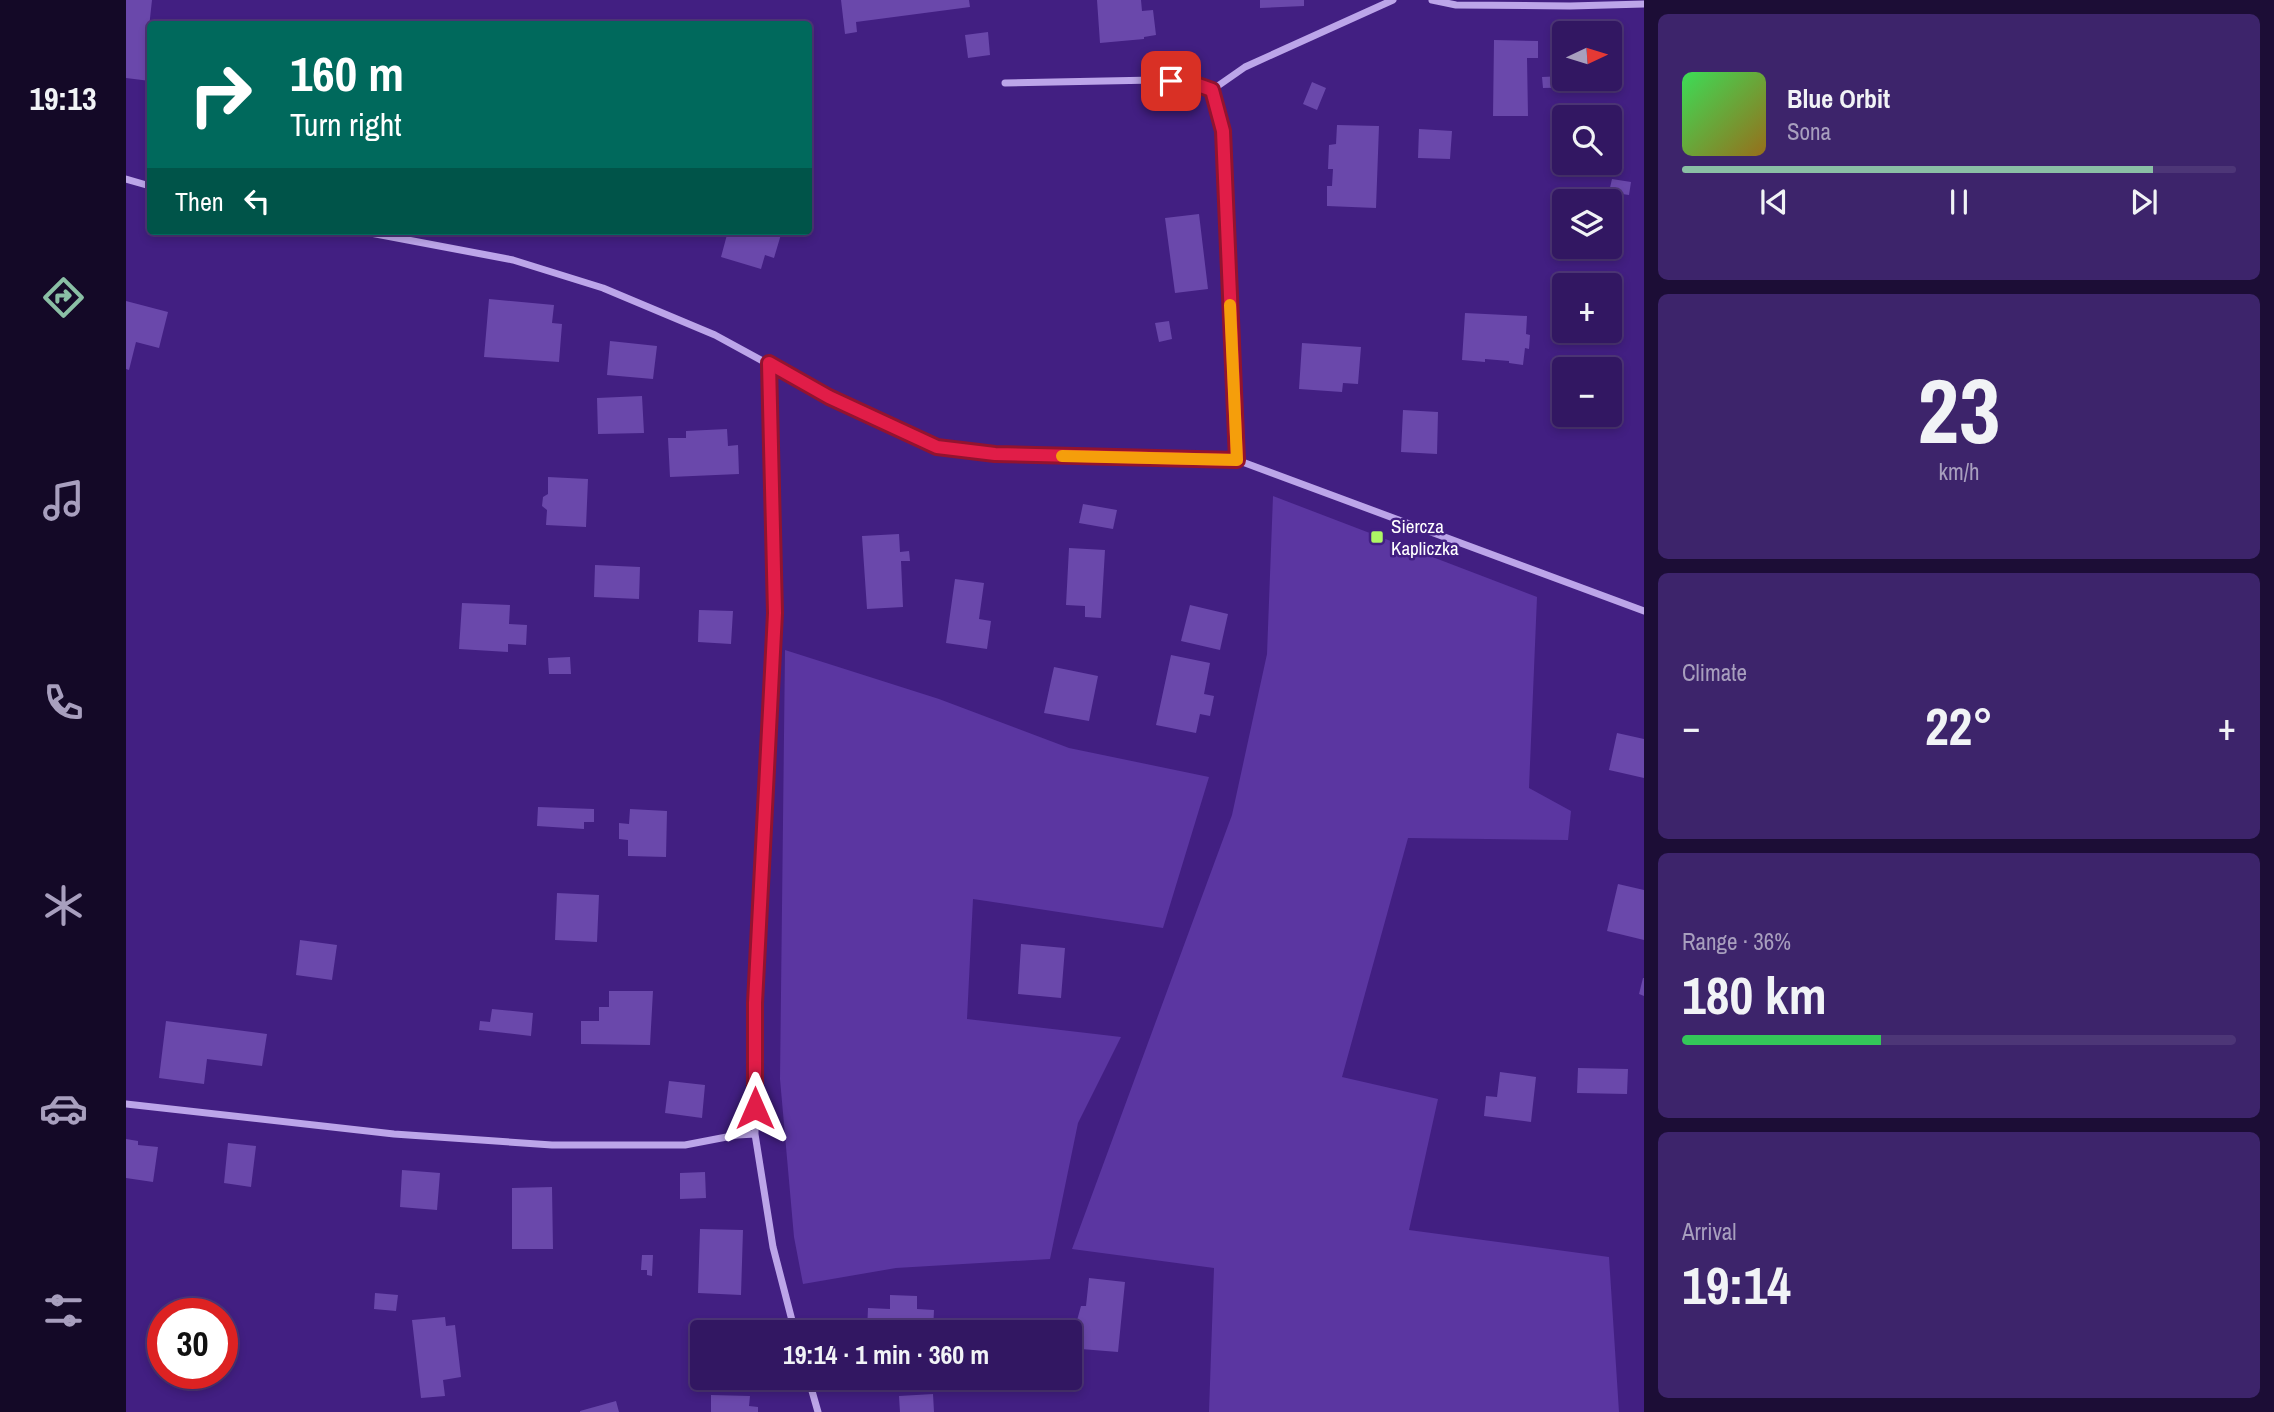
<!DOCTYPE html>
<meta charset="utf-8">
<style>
body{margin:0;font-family:"Archivo Narrow",sans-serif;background:#3d246b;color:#f1f3f6;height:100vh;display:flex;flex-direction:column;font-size:26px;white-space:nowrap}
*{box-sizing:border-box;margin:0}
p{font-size:23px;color:#a89fbe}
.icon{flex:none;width:38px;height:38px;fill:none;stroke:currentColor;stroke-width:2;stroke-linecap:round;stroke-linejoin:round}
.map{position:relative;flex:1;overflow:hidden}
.sheet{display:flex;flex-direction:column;gap:14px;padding:14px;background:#1c0d36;width:630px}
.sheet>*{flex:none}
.hud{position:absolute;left:21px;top:21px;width:665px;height:214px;border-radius:7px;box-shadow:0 4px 10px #0003,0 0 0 2px #4d3677;background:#00695c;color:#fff;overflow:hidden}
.needle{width:46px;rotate:86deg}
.buttons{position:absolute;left:1426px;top:21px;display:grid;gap:14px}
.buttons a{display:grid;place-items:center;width:70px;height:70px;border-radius:7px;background:#321762;box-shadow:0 4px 10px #0003,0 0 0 2px #4d3677;font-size:35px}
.speed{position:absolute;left:21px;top:1298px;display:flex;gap:14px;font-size:35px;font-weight:700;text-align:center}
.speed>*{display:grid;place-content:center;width:91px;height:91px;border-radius:50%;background:#321762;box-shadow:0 4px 10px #0003,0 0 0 2px #4d3677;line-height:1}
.speed .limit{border:10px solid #d22;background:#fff;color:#111}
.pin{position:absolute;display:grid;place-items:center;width:60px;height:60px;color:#fff;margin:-30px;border-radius:14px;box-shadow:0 4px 10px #0006}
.me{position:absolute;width:77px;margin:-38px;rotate:0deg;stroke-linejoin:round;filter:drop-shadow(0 0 5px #0008)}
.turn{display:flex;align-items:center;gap:24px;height:147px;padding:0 28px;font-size:32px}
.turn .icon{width:91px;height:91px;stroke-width:2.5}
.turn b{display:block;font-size:49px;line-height:60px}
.then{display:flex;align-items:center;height:66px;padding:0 28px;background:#0003;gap:14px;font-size:26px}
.big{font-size:52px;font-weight:800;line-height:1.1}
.sheet .card{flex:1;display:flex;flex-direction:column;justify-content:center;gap:10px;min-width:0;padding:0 24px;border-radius:10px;background:#3d246b}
.sheet .dial{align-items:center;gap:0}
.dial b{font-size:91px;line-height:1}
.song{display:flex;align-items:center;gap:21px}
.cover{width:84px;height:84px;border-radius:10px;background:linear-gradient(135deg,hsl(130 70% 55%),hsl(40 70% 35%))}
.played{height:7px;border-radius:4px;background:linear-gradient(90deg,#8abfa5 85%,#4d3677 85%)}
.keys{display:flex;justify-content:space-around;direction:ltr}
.heat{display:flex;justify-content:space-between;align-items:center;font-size:38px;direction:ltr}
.charge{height:10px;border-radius:5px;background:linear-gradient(90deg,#34c759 36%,#4d3677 0)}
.trip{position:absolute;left:564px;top:1320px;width:392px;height:70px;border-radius:7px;background:#321762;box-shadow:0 4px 10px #0003,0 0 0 2px #4d3677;font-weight:800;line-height:70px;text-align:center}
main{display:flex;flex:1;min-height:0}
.tabs{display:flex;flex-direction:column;width:126px;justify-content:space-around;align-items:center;background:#140927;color:#a89fbe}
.tabs .icon{width:49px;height:49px}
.tabs .selected{color:#8abfa5}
.tabs b{font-size:32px;color:#f1f3f6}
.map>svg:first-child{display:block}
.green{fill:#5b36a1}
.building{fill:#6a48ab}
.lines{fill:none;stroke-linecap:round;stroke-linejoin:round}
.minor{stroke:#bca5e9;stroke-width:7}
.route-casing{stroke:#92132f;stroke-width:18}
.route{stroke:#e11d48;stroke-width:12}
.slow{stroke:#f59e0b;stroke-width:12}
.poi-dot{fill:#adf765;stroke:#421f82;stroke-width:2.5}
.labels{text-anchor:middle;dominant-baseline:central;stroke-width:5;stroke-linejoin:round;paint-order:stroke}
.poi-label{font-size:19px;fill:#fff;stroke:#421f82;text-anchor:start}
</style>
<main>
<nav class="tabs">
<b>19:13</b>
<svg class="icon selected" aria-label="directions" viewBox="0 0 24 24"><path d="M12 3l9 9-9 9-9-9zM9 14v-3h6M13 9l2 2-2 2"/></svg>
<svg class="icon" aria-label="music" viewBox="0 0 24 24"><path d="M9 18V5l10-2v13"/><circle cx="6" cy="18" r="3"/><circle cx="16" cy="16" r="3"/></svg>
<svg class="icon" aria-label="phone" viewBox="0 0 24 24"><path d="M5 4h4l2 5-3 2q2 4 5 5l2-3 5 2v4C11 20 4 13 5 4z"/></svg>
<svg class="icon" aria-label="climate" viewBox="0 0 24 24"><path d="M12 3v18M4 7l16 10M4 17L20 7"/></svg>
<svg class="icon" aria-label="car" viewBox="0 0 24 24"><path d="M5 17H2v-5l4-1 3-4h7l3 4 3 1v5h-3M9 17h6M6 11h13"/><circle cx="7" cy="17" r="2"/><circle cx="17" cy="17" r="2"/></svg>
<svg class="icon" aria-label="filters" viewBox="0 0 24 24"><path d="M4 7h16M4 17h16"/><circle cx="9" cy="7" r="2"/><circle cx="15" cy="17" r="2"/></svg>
</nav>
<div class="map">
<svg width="1518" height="1412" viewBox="0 0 1518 1412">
<rect width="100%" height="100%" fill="#421f82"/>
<!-- green -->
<path class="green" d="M1147,496L1411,597L1403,788L1445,811L1442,840L1282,838L1216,1077L1312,1099L1283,1230L1483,1257L1493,1412H1083L1088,1268L946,1249L1106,815L1141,654Z
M659,650L813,699L943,748L1083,777L1037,928L847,899L841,1019L995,1037L952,1123L924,1259L770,1268L677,1284L668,1237L654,1079Z"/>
<!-- building -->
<path class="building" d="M0,0H26L19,64L24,65V81L0,78Z
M715,0H843L844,7L730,22L731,32L719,34Z
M971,0H1015L1016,11L1027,10L1030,35L1018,37V39L974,43Z
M1134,0H1178V6L1134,8Z
M862,32L864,55L842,58L839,35Z
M1434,37H1438V57H1434Z
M1368,40L1412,41V58H1401L1402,116H1367Z
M1438,76V79H1457V87L1417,88L1416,77Z
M1186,82L1200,88L1191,110L1177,104Z
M1211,125L1253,126L1250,208L1201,206V186H1206L1207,169H1202L1203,145L1210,144Z
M1293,129L1326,131L1324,159L1292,158Z
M1486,179L1505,182L1503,195L1483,192Z
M1073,214L1082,289L1049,293L1039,218Z
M602,231H656L648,258L639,255L635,269L595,257Z
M363,299L428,305L426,323L436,324L433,362L358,357Z
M0,301L42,312L33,348L10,342L3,370L0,369Z
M1339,313L1401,316L1400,334L1404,335L1403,349L1399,348L1397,365L1383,363V361L1359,359V362L1336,360Z
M1043,321L1046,339L1033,342L1029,323Z
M484,341L531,346L527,379L481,375Z
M1176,343L1235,347L1232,384L1217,383L1216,392L1173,389Z
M516,396L518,433L472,434L471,398Z
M1277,410L1312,412L1311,454L1275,452Z
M601,429L602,446L612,445L613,474L544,477L542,438H560V431Z
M422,477L462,479L460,527L420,525L421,510L416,506L417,497L422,494Z
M957,504L991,510L987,529L953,523Z
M773,534L774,552L783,551L784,561H775L777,607L741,609L736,536Z
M943,548L979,550L975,618L959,617V606L940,605Z
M469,565L514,567L513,599L468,597Z
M829,579L858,583L853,619L865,621L861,649L820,643Z
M336,603L384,605L383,624L401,625L400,645L382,644V652L333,649Z
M1064,605L1102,614L1094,650L1055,641Z
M573,610L607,611L605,644L572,642Z
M1045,655L1084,663L1078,694L1088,696L1084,716L1074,714L1070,733L1030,725Z
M444,657L445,674H423L422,658Z
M928,667L972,676L963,721L918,713Z
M1491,733L1518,739V778L1483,770Z
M412,807L468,809V822H458V829L411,826Z
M504,809L541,811L540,857L502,856V840L493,839V823L503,824Z
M1492,884L1518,890V940L1481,931Z
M431,893L473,895L471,942L429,940Z
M174,940L211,945L206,980L170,975Z
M895,944L939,948L935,998L892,994Z
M1517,978H1518V996L1513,994Z
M483,991H527L524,1045L455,1044V1021H473V1007H483Z
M366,1009L407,1013L405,1036L353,1030L354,1021L364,1022Z
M40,1021L141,1034L136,1066L81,1059L78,1084L33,1078Z
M1452,1068L1502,1069L1501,1094L1451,1093Z
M1374,1072L1410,1077L1405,1122L1358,1116L1360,1096L1371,1097Z
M543,1081L579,1085L576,1118L539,1113Z
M0,1139L12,1141V1145L32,1147L27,1182L0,1178Z
M102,1143L130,1146L125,1187L98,1183Z
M276,1170L314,1173L311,1210L274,1207Z
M579,1172L580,1198L554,1199V1173Z
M426,1187L427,1249H386V1188Z
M574,1229L617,1230L615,1295L572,1293Z
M516,1255H527L526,1276L521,1275V1270H515Z
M963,1278L999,1282L992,1352L955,1349L957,1334L952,1333L950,1324L955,1306H960Z
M249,1293L272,1295L270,1311L248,1309Z
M764,1295L791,1296V1309L808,1310L807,1332H741L742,1308L764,1309Z
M319,1317L320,1326L329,1325L335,1377L317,1380L319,1396L295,1398L286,1320Z
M807,1394L808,1412H774L773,1396Z
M585,1395L624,1396L623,1406L632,1407V1412H585Z
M490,1401L493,1412H454V1411Z"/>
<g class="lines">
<!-- minor -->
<path class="minor" d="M1306,0L1330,5L1444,6L1518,4
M879,83L1029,80L1061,81L1086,90
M0,179L24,186
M234,231L387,260L477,288L589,335L703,397L811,447L869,454L1111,460L1518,611
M643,363L649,613L629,1003V1134L647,1247L669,1332
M1111,460L1097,131L1086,90L1119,67L1267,0
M0,1104L268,1134L426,1145H559L611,1135L629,1134
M682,1377L692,1412"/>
</g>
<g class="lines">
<!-- route casing -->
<g class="route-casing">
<path id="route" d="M629,1108V1003L649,613L643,363L703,397L811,447L869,454L1111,460L1097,131L1086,90L1061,81H1045"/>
</g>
<!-- route -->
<use href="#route" class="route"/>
<!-- slow -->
<path class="slow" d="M936,456L1111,460L1104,305"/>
</g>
<!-- markers -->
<rect class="poi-dot" x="1244" y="530" width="14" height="14" rx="3.5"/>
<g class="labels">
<!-- poi labels -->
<g class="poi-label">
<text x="1265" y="526">Siercza<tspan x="1265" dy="22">Kapliczka</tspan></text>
</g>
</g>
</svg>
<div class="buttons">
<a><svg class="needle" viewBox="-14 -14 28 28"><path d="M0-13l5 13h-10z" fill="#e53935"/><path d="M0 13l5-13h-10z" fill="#a89fbe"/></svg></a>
<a><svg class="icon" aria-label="search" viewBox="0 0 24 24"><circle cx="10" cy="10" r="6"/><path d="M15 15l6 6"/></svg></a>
<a><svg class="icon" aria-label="layers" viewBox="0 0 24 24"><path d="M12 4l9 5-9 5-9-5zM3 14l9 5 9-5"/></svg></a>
<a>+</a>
<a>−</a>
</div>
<div class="speed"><div class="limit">30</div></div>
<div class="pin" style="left:1045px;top:81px;background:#d93025"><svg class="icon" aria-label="arrive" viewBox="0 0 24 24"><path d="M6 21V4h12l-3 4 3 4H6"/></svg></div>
<svg class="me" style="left:629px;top:1108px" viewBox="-20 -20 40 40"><path d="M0-17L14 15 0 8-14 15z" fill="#e11d48" stroke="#fff" stroke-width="4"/></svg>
<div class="trip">19:14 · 1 min · 360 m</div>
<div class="hud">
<div class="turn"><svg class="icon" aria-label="right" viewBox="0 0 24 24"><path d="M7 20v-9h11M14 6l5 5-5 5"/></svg><div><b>160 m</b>Turn right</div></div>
<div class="then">Then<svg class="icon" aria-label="left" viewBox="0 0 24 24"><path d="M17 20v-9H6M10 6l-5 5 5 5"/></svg></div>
</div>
</div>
<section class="sheet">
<div class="card">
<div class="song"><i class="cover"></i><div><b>Blue Orbit</b><p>Sona</p></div></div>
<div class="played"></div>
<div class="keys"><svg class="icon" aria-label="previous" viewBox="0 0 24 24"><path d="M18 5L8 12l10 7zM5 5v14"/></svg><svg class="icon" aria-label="pause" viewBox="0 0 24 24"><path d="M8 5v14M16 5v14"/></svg><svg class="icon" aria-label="next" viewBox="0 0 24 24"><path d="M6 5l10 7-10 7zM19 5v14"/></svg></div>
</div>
<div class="card dial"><b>23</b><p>km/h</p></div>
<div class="card"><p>Climate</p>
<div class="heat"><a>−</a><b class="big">22°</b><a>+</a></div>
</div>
<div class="card"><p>Range · 36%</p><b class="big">180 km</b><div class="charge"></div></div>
<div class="card"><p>Arrival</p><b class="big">19:14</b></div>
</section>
</main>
